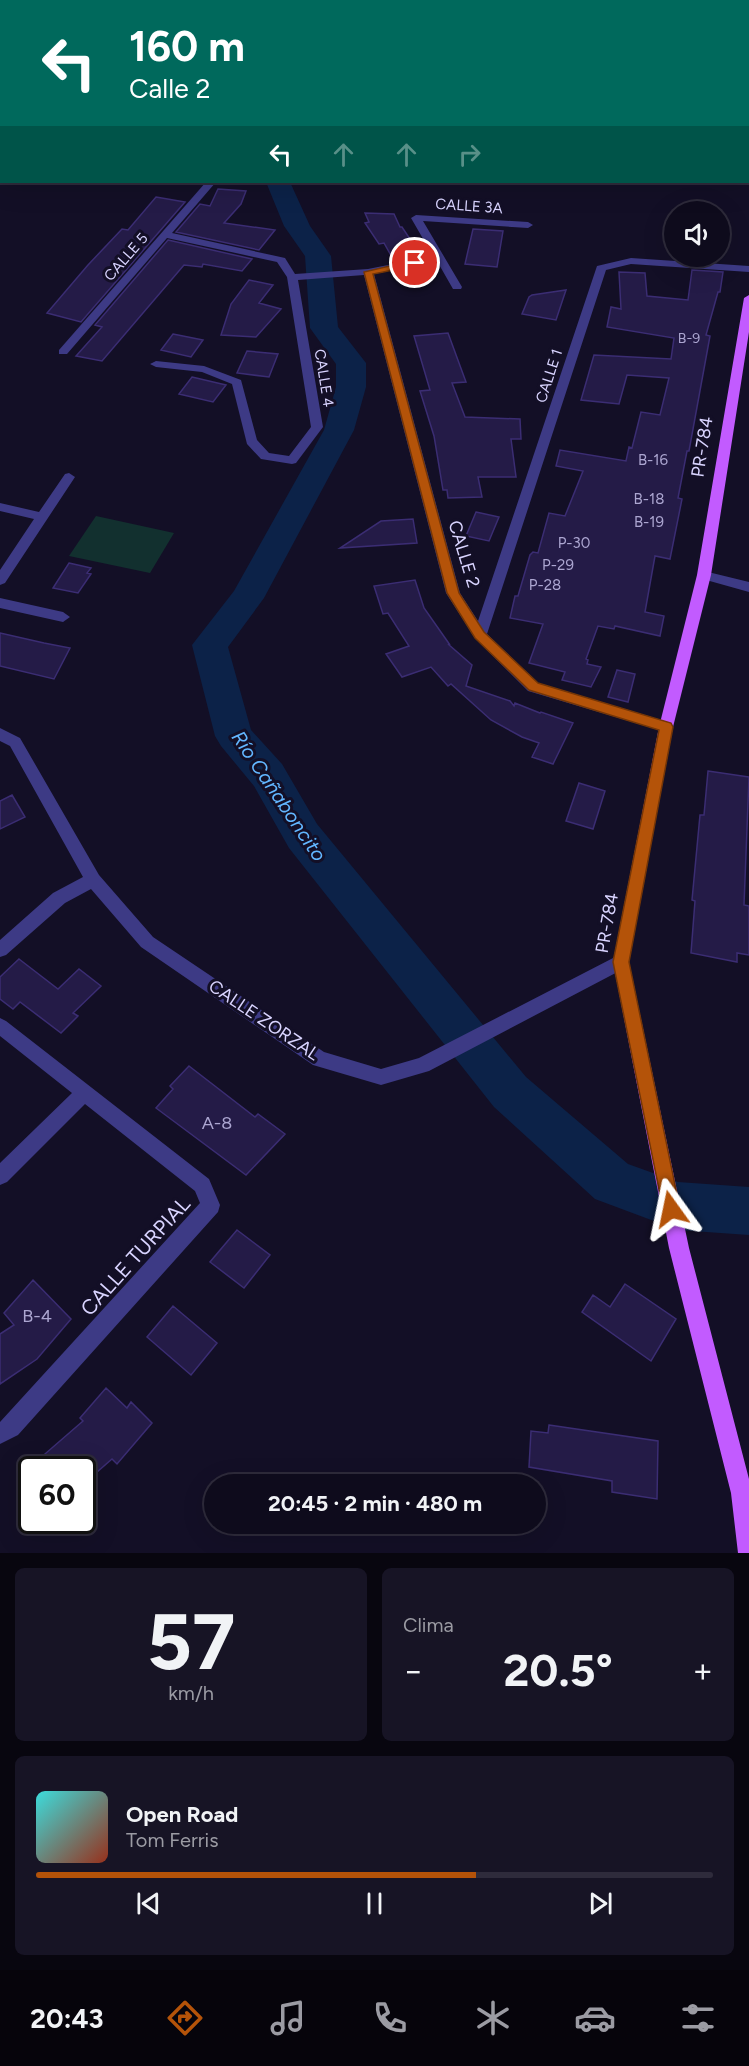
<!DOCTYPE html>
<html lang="es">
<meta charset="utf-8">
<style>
body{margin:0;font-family:Figtree,sans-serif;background:#171425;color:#f1f3f6;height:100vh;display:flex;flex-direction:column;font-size:22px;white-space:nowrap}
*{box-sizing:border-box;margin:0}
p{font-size:20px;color:#9b9ba3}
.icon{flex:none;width:33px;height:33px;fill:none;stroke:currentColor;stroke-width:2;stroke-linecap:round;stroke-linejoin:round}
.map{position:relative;height:1553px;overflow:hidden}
.side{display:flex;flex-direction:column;gap:15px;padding:15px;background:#08060f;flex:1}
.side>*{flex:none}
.hud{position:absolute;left:0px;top:0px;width:750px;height:183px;box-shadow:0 6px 24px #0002,0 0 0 2px #2e2b3b;background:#00695c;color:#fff;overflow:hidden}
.fabs{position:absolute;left:664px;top:201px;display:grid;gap:12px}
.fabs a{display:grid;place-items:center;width:66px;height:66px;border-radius:50%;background:#0e0b1c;box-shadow:0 6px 24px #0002,0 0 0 2px #2e2b3b;font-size:30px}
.speed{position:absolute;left:18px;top:1456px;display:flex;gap:12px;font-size:30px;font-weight:700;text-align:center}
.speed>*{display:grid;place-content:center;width:78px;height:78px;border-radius:50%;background:#0e0b1c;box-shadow:0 6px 24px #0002,0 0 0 2px #2e2b3b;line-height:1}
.speed .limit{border:3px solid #111;border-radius:9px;background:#fff;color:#111}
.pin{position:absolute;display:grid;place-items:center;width:51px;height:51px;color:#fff;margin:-26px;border:3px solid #fff;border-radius:50%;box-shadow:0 2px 6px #0007}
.me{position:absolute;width:66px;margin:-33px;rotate:348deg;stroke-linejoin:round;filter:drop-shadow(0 0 4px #0008)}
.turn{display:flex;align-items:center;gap:21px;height:126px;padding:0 30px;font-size:27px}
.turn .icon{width:78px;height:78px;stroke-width:2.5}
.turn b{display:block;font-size:42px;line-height:51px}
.lanes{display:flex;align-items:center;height:57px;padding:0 30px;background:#0003;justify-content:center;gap:30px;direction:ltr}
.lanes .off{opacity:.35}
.big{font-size:45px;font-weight:700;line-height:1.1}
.side .tile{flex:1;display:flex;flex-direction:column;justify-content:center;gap:9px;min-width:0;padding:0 21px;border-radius:9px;background:#171425}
.side .dial{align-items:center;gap:0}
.dial b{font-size:78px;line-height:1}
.song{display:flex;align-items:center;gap:18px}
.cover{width:72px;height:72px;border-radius:9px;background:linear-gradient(135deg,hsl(180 70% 55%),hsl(10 70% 35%))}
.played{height:6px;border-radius:3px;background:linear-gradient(90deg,#b45309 65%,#2e2b3b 65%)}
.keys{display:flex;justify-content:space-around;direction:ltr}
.heat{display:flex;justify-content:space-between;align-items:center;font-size:33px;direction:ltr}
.side .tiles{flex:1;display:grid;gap:15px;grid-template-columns:1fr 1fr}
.tile:last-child{grid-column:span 2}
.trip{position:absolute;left:204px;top:1474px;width:342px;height:60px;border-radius:30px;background:#0e0b1c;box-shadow:0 6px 24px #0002,0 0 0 2px #2e2b3b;font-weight:700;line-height:60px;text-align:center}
.menu{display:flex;height:96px;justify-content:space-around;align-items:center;background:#06040b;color:#9b9ba3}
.menu .icon{width:42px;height:42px}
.menu .current{color:#b45309}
.menu b{font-size:27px;color:#f1f3f6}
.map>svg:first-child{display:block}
.green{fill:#12302f}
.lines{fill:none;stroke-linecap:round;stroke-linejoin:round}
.river{fill:#0c2248;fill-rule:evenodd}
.building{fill:#241b47;stroke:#3b2d73;stroke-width:1.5}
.street{fill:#3d3a85;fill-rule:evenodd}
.primary{fill:#c25bff;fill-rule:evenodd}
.route{fill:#b45309;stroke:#753606;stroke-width:1.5}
.labels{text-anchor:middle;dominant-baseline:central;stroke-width:6;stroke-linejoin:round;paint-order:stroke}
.far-number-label{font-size:14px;fill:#aca6d1}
.far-street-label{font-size:15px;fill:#d9d4ff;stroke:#130f26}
.number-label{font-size:15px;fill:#aca6d1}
.street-label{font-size:18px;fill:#d9d4ff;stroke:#130f26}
.near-number-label{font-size:18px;fill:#aca6d1}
.water-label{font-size:20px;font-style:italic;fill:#62b6ff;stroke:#130f26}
.near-street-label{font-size:21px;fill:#d9d4ff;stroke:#130f26}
</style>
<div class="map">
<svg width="749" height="1553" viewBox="0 0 749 1553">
<rect width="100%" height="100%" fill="#130f26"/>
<!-- green -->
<path class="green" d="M96,516L174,533L150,573L69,556Z"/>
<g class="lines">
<!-- river -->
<path class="river" d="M0,0L9,2H2L0,20Z
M0,53L2,54V68H0Z
M266,182H290L310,226L331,256L338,327L366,363V387L354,430L264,598L228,647L251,730L282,764L317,824L526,1077L628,1164L678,1182L749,1187V1235L678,1230L595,1199L494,1107L289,848L254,786L221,746L215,736L192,645L234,591L324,430L336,387V364L310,328L305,256L284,226Z"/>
</g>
<!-- building -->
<path class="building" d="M218,189L246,191L241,204L224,223L275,230L259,250L176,232L200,204L210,206Z
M156,197L185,202L81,322L47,313L88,265L122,229L128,230Z
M365,213L394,214L400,227H402L420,254L393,259L384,243L379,244L365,223L369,222Z
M473,229L503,231L497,267L465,264Z
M168,240L252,259L242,271L203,264L202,267L184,265L102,361L76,356L102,327L95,325Z
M692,270L723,272L720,292H718L706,335L710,336L689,451H687L678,498L682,499L670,559L655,556L645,612L664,616L660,636L615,626L614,629L598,626L586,659L588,660L587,664L601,667L591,687L562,680L565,672L529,663L543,624L510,618L515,596H518L530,555L533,552L538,553L549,513L565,516L583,471L556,466L560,450L626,461L629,447L632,448L641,412L660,415L669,378L627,375L619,404L581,400L594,355L671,359L674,338L607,327L611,307L621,309L619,272L645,273L647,296L688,300Z
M249,280L273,285L259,303L281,309L256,337L221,335L231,304Z
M566,290L556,320L522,314L529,297L532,295Z
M448,333L466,382L452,383L465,417L520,419L521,439H511L516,477H478L482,497L448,498L447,490H443L434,436L420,391L430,390L414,336Z
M173,334L203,340L191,357L161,350Z
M247,351L278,354L269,377L237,373Z
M192,377L226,385L213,402L179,394Z
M476,512L499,517L489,541L466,536Z
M413,519L417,543L340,548L381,521Z
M69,563L91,568L87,573L91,574L78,593L53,588Z
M415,580L424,608L450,645L448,644L472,665L466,686L510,701L514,706L515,703L540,713L541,712L573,723L553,764L532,757L539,743L522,737L491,720L451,684L448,686L431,667L402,677L386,654L409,646L388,613L383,614L374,586Z
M0,633L44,643L70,648L54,679L0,666Z
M617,670L635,674L628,702L608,697Z
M708,771L749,777L744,905L749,906V955L737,953V962L691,953L695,901L692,900L700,815H704Z
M579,783L605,791L593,829L566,821Z
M12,795L25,817L0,829V801Z
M19,959L58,989L79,969L101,986L73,1013L78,1016L61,1033L20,1002L13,1009L0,999V977Z
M189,1066L255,1117L258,1114L285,1134L246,1175L156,1108L173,1089L170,1086Z
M237,1230L270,1255L244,1288L210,1262Z
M33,1280L71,1319L37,1359L0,1384V1334L14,1325L4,1313Z
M625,1284L676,1319L651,1361L582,1312L593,1295L610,1307Z
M173,1306L217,1343L191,1375L147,1337Z
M106,1388L127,1408L131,1402L152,1423L117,1464L112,1459L82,1485V1470H45L38,1460L83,1421L80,1418Z
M549,1425L658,1441L657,1499L612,1492V1481L529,1467L531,1431L548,1433Z"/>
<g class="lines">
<!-- street -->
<path class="street" d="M748,117H749V123H748Z
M206,182H216L172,233L285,258L295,274L368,269L433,256L411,218L416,215L528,222L533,225L528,228L423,221L462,287L461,289H453L437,261L374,274L460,593L478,621L597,266L631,258L749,266V272L631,264L606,270L487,634L538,683L671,723L673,727L671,731L666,732L528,691L475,638L446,593L364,275L298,280L323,427L296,463L292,464L261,459L247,444L232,384L202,372L156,367L150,364L156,361L204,366L241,380L257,440L269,453L289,456L311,427L287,277L277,262L167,238L67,354H59V350Z
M69,473L75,477L5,583L0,585V570L34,519L0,511V503L39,512L65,474Z
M704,571L749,582V592L699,578L697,575Z
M0,598L63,612L70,617L63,622L0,608Z
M0,728L20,738L99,875L153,937L324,1052L381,1069L419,1058L615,957L621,955L627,957L629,962L627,967L429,1071L381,1085L313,1065L141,947L91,889L65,903L6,955L0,957V940L53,893L83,877L10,746L0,741Z
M0,1018L6,1021L209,1179L220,1205L218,1212L18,1435L0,1444V1422L200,1203L195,1191L85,1104L7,1182L0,1185V1163L72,1093L0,1036Z"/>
<!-- primary -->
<path class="primary" d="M659,0H667L668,2H660Z
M748,163H749V171H748Z
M749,295V332L711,575L673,727L629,962L689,1248L749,1479V1553H738L731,1493L669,1248L613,962L659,727L697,575L744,298Z"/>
</g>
<!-- route -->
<path class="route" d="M415,260L420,263L418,265L373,274L459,593L484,632L538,683L671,723L673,727L629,962L680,1209L678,1215L671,1218L665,1215L663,1209L613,962L659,730L529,690L475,638L447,593L364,272Z"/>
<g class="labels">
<!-- far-number labels -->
<g class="far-number-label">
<text x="689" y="338">B-9</text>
</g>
<!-- far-street labels -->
<g class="far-street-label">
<text transform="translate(469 206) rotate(4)">CALLE 3A</text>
<text transform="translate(126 257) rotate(-49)">CALLE 5</text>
<text transform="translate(549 376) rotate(-72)">CALLE 1</text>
<text transform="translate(324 378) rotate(81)">CALLE 4</text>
</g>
<!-- number labels -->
<g class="number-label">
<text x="653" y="460">B-16</text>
<text x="649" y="499">B-18</text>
<text x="649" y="522">B-19</text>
<text x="574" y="543">P-30</text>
<text x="558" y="565">P-29</text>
<text x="545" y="585">P-28</text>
</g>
<!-- street labels -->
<g class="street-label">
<text transform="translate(702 447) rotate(-81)">PR-784</text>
<text transform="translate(464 554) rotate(73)">CALLE 2</text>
<text transform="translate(607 923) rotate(-80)">PR-784</text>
<text transform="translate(264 1020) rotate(34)">CALLE ZORZAL</text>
</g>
<!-- near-number labels -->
<g class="near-number-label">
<text x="217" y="1123">A-8</text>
<text x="37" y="1316">B-4</text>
</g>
<!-- water labels -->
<g class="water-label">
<text transform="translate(279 796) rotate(56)">Río Cañaboncito</text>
</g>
<!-- near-street labels -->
<g class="near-street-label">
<text transform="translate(135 1256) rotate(-48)">CALLE TURPIAL</text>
</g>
</g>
</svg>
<div class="fabs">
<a><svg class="icon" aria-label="sound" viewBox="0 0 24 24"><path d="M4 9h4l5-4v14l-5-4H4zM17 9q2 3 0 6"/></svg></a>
</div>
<div class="speed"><div class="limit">60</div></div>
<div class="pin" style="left:415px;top:263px;background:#d93025"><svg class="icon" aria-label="arrive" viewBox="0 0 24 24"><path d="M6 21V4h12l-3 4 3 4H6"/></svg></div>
<svg class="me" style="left:671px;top:1209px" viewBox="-20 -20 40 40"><path d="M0-17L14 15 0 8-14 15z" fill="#b45309" stroke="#fff" stroke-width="4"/></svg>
<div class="trip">20:45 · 2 min · 480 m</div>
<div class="hud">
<div class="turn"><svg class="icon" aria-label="left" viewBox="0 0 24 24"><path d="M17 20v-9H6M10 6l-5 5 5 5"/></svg><div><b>160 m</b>Calle 2</div></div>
<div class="lanes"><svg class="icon" aria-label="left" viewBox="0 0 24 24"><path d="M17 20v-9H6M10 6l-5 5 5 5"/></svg><svg class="icon off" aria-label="ahead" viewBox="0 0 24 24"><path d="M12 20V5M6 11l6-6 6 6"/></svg><svg class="icon off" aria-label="ahead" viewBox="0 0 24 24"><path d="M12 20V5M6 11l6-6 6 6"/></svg><svg class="icon off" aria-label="right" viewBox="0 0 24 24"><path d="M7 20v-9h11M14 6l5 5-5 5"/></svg></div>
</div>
</div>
<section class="side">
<div class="tiles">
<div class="tile dial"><b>57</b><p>km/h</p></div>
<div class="tile"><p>Clima</p>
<div class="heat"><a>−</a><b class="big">20.5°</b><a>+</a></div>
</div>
<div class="tile">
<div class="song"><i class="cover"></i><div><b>Open Road</b><p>Tom Ferris</p></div></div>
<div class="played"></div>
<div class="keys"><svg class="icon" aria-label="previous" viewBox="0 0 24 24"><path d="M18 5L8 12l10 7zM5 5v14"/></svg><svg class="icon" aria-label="pause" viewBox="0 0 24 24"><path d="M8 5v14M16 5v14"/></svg><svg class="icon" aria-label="next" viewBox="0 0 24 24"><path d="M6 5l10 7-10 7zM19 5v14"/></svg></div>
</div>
</div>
</section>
<nav class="menu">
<b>20:43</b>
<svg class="icon current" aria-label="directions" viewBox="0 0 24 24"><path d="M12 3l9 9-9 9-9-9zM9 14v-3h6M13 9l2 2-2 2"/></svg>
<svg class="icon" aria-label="music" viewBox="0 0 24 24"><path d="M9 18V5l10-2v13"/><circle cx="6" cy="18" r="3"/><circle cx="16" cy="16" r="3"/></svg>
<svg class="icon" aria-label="phone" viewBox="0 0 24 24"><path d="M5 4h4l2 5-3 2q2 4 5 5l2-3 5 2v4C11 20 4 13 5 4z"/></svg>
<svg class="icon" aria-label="climate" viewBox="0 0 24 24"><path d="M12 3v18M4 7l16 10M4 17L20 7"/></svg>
<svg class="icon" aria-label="car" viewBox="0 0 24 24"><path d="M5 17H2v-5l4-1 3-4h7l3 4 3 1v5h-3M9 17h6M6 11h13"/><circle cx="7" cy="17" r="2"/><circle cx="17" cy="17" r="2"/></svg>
<svg class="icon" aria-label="filters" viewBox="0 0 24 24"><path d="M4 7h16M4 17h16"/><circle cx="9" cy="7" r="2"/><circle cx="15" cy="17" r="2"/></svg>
</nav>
